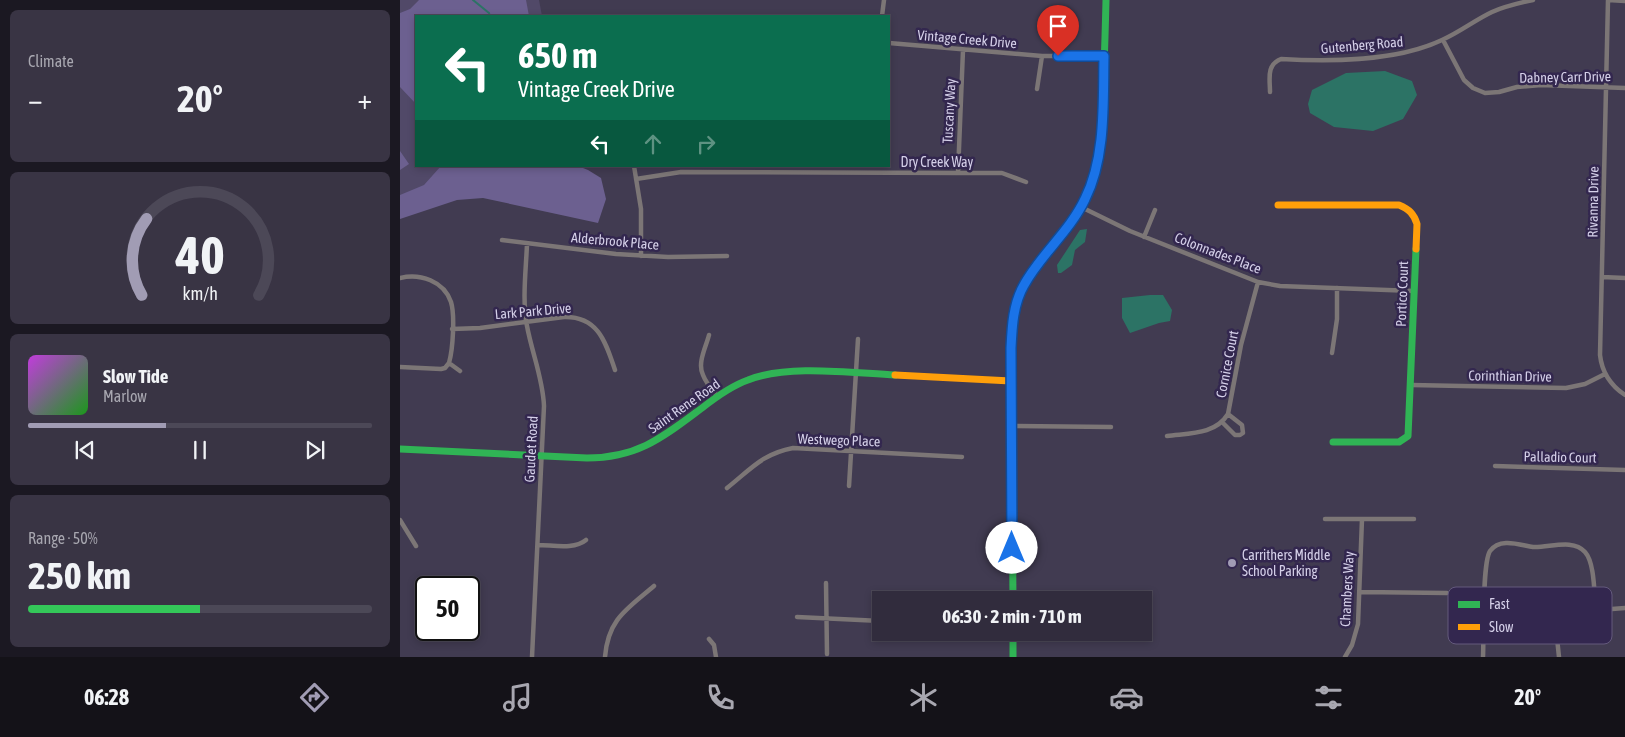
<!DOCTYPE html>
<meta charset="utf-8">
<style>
body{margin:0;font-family:"Asap Condensed",sans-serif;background:#393444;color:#f1f3f6;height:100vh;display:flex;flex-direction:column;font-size:19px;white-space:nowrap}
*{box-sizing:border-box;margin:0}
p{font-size:16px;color:#a8a7b0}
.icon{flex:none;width:28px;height:28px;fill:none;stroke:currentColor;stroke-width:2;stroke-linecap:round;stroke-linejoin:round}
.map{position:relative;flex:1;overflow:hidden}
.sheet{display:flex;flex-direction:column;gap:10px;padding:10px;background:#1b1822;width:400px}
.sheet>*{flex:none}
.guide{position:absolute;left:15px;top:15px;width:475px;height:152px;border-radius:0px;box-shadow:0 2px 8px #0003,0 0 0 1px #4c4857;background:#0b6e4f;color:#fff;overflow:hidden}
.speed{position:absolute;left:15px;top:576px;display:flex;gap:10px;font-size:25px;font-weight:700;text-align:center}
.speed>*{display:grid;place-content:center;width:65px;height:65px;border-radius:50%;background:#312c3d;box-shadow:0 2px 8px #0003,0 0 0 1px #4c4857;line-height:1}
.speed .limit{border:2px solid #111;border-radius:8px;background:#fff;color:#111}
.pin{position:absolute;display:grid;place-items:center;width:42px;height:42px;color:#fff;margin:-51px -21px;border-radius:50% 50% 50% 0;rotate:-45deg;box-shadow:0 0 5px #0007}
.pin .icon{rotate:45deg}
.me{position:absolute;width:55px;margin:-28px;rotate:0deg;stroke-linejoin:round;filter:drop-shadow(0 0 4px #0008)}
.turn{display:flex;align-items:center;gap:18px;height:105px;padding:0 20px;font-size:22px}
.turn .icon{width:65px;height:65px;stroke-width:2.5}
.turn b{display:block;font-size:35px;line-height:42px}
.lanes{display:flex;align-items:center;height:48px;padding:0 20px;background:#0003;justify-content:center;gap:25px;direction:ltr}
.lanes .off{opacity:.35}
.big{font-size:38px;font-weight:700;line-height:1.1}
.sheet .card{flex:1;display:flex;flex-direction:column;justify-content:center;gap:8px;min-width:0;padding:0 18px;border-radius:8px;background:#393444}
.sheet .dial{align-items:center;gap:0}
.dial svg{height:130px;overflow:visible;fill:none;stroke:#4c4857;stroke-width:7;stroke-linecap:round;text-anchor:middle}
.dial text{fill:#f1f3f6;stroke:none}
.song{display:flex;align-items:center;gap:15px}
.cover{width:60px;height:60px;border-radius:8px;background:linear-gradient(135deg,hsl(290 70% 55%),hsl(120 70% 35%))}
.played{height:5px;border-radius:2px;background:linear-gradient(90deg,#a19cb4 40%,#4c4857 40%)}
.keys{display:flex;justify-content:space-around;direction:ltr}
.heat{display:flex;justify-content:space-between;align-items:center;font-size:28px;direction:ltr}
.charge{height:8px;border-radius:4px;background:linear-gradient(90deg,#34c759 50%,#4c4857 0)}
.trip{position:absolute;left:472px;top:591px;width:280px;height:50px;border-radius:0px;background:#312c3d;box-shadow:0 2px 8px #0003,0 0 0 1px #4c4857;font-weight:700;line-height:50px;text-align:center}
.tabs{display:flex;height:80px;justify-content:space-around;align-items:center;background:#141218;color:#a8a7b0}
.tabs .icon{width:35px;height:35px}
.tabs .on{color:#a19cb4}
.tabs b{font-size:22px;color:#f1f3f6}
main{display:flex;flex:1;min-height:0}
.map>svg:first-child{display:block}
.green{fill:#514968}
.forest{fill:#6c6090}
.water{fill:#2c7365}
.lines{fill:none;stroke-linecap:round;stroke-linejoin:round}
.stream{stroke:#2c7365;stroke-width:2}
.street{stroke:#7c7676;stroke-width:4.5}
.fast{stroke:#30b455;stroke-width:7}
.slow{stroke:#ff9f0a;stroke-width:7}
.route-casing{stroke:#114b97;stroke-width:12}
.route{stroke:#1a73e8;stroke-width:9}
.poi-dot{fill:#a19cb4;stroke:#33274f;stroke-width:2}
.labels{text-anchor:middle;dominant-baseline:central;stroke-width:5;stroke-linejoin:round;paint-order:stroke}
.street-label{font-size:14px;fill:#d5d0e9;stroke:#33274f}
.poi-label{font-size:14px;fill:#d5d0e9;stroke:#33274f;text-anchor:start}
.key{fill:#33274f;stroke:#645a7d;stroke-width:1}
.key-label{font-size:14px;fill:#d5d0e9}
</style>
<main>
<section class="sheet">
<div class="card"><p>Climate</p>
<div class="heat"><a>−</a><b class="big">20°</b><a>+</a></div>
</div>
<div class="card dial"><svg viewBox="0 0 100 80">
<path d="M14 69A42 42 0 1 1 86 69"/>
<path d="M14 69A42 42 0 0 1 17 22" stroke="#a19cb4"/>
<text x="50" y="56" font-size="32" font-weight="700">40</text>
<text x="50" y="72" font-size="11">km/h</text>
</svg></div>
<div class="card">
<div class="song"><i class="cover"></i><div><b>Slow Tide</b><p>Marlow</p></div></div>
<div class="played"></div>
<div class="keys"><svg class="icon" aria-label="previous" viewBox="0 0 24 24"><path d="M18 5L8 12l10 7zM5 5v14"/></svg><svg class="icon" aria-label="pause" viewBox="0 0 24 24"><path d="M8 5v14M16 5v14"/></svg><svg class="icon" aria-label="next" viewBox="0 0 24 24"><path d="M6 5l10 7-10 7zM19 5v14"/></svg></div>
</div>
<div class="card"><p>Range · 50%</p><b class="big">250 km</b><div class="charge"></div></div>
</section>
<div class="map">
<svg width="1225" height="657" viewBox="0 0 1225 657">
<rect width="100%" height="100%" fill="#413b51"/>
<!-- green -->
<path class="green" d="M0,0H139L142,16H16V166H93L0,216Z"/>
<!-- forest -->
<path class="forest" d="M19,0H126L129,16H16V104L0,87V13L10,9Z
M0,151L9,164L0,170Z
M41,166H178L188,170L201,178L206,199L198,223L83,198L57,200L0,219V195L24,185Z"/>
<!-- water -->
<path class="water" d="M985,71L1012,81L1017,95L1003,119L973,131L934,127L910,113L908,104L912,90L946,73Z
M687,229L685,242L675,250L672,265L661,273H658L657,265L680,230Z
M750,295H763L772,310L770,321L759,323L730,333L722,318V298Z"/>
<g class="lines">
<!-- stream -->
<path class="stream" d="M73,0L89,13L90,16"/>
<!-- street -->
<path class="street" d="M1208,0L1200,355C1202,373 1210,385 1225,395
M1208,0L1225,1
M482,16L484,0
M1043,40L1064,80L1073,88L1085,93L1099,92L1117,87L1141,85L1225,88
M489,43L642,56H704
M637,89L642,56
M870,92C870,79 866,65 881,59C930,62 998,61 1042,40C1060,32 1075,20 1092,12C1105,6 1119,3 1133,0
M234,166L241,209V256
M558,173L563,50
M236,179L281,172L558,173H602L626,182
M681,207L730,231L858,282L880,286L1014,291
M744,237L755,210
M102,240L216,254L268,257L327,256
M127,244C126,270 122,300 127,326C132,353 143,379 144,406L132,657
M1202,277L1225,278
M0,278C20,273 44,281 51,302C55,315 53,349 49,363
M52,329L80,328L164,317C199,316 206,344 215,370
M309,335C306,347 297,363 303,375C306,383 312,390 317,396
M932,353L937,319V288
M49,363L60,371
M0,367L41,369L45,368L49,363
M1011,385L1166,388L1185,384L1205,374
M822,422L835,435H840L843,433L842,425L828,414
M612,426L711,427
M767,436C789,433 815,435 828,414L841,345L858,282
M1095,466L1225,470
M449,486L458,339
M327,488C351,469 362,454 393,448L562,457
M925,519H1014
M0,520L16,546
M138,545C153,545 174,550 186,540
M426,583L427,654
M960,592L1047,593
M1085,615L1111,616L1137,620L1170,618L1199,610L1225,608
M397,617L481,621
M1155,619L1159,657
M309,639L314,645L316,657
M205,657C208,619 227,609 254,586
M945,657L952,645L958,624L962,519
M1083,657C1084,638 1082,563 1090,551C1100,537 1120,545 1133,547C1149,548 1173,538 1185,552C1195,563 1194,595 1196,611"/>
<!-- fast -->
<path class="fast" d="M933,442H999L1008,436L1016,249
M0,449L187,458C238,458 263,437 302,408C316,397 331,386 348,380C388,364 452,373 495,375
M613,600L611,348C612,329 613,310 620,292C638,252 675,226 691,185C698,166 700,145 701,125C704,83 705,42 706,0
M613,632V657"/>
<!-- slow -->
<path class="slow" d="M878,205H999C1009,209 1014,214 1017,224L1016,249
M495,375L611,381"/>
</g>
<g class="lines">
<!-- route casing -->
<g class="route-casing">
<path id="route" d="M612,548L611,348C612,327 613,304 624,285C641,254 670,231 685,199C706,157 703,102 704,56H658"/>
</g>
<!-- route -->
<use href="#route" class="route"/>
</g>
<!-- markers -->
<circle class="poi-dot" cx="832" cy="563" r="5"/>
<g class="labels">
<!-- street labels -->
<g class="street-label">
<text transform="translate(567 39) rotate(5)">Vintage Creek Drive</text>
<text transform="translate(962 45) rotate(-5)">Gutenberg Road</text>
<text transform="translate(1165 77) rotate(-1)">Dabney Carr Drive</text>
<text transform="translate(549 111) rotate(-87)">Tuscany Way</text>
<text x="537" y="162">Dry Creek Way</text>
<text transform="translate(1193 202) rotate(-89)">Rivanna Drive</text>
<text transform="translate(215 241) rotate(5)">Alderbrook Place</text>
<text transform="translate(818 253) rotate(21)">Colonnades Place</text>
<text transform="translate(1002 294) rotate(-88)">Portico Court</text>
<text transform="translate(133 311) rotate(-5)">Lark Park Drive</text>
<text transform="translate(827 364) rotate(-79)">Cornice Court</text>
<text transform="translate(1110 376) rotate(1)">Corinthian Drive</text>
<text transform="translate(284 406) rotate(-35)">Saint Rene Road</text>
<text transform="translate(439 440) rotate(2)">Westwego Place</text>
<text transform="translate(131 449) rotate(-87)">Gaudet Road</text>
<text transform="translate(1160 457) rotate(1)">Palladio Court</text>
<text transform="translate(947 589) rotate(-87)">Chambers Way</text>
</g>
<!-- poi labels -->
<g class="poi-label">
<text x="842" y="555">Carrithers Middle<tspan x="842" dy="16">School Parking</tspan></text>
</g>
</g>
<!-- legend -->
<rect x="1048" y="587" width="164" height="57" rx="8" class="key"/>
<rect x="1058" y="601" width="22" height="7" fill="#30b455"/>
<rect x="1058" y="624" width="22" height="6" fill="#ff9f0a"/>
<g class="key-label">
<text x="1089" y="609">Fast</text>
<text x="1089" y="632">Slow</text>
</g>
</svg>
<div class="speed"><div class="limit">50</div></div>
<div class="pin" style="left:658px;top:56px;background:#d93025"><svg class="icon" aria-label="arrive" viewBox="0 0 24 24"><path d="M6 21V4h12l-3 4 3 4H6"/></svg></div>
<svg class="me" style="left:612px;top:548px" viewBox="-20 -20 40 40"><circle r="19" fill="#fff"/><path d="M0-13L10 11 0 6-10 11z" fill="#1a73e8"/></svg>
<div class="trip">06:30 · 2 min · 710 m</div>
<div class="guide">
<div class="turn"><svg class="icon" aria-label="left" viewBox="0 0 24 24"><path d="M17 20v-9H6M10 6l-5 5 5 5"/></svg><div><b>650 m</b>Vintage Creek Drive</div></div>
<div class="lanes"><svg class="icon" aria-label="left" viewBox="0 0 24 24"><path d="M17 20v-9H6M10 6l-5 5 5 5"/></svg><svg class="icon off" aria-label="ahead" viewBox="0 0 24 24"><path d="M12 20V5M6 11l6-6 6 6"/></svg><svg class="icon off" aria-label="right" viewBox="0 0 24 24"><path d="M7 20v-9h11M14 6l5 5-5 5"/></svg></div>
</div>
</div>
</main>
<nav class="tabs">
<b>06:28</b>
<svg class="icon on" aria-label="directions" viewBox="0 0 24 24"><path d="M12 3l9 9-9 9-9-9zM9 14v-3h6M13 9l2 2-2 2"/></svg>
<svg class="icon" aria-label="music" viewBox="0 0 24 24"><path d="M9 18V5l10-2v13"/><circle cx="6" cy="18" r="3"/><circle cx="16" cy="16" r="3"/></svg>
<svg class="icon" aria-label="phone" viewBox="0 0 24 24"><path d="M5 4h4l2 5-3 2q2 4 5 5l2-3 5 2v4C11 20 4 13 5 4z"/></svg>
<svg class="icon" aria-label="climate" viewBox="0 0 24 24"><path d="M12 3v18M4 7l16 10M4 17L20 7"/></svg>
<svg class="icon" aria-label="car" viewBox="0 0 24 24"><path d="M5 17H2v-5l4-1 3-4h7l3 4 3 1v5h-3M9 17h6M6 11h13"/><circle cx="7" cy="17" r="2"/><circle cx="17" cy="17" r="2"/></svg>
<svg class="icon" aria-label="filters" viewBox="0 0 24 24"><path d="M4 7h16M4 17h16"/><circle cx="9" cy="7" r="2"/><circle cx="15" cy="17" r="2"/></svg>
<b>20°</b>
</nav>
